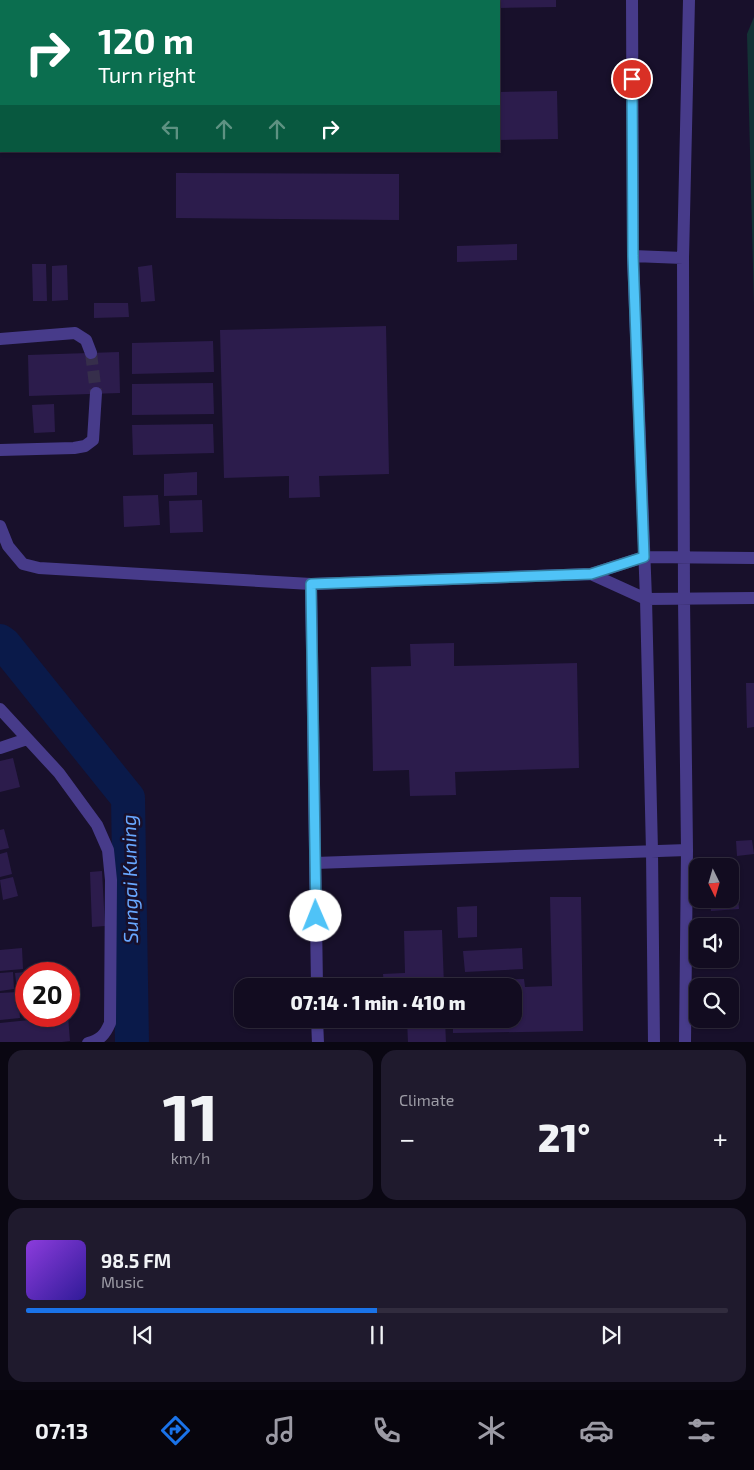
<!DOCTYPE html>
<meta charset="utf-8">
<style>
body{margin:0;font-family:"Exo 2",sans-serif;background:#1f1a2d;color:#f1f3f6;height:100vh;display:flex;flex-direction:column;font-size:19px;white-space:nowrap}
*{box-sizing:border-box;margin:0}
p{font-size:16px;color:#9c9ba5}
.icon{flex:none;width:28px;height:28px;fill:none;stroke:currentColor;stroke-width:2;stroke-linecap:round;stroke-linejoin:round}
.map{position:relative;height:1042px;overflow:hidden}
.panel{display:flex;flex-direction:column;gap:8px;padding:8px;background:#0a0712;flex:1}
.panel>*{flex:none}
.top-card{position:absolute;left:0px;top:0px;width:500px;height:152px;box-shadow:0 1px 4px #0004,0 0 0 1px #312c3e;background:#0b6e4f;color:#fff;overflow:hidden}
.needle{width:32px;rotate:175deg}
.fabs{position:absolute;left:689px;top:858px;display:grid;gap:10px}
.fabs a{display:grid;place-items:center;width:50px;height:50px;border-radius:10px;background:#120c20;box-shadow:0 1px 4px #0004,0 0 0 1px #312c3e;font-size:25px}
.speed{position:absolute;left:15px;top:962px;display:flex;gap:10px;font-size:25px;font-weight:700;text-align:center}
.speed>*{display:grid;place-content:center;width:65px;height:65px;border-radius:50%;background:#120c20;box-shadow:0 1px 4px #0004,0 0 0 1px #312c3e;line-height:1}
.speed .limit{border:8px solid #d22;background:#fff;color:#111}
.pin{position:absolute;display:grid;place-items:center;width:42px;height:42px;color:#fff;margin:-21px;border:2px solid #fff;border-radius:50%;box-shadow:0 1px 5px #0007}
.me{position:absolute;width:55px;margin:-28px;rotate:359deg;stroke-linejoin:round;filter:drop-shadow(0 0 4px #0008)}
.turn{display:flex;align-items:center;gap:18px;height:105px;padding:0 15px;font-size:22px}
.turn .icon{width:65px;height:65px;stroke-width:2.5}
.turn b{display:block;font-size:35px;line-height:42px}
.lanes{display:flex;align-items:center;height:48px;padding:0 15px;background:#0003;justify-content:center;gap:25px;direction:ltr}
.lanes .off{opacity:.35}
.big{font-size:38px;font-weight:800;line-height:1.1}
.panel .card{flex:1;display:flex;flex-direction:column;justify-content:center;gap:8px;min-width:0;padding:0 18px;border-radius:15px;background:#1f1a2d}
.panel .dial{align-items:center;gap:0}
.dial b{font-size:65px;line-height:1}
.song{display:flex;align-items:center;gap:15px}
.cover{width:60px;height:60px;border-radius:8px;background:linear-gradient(135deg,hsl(270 70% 55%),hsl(250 70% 35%))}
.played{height:5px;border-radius:2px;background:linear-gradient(90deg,#1a73e8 50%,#312c3e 50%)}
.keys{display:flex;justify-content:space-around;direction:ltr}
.heat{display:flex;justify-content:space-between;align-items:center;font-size:28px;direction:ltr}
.panel .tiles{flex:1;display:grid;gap:8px;grid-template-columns:1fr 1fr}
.card:last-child{grid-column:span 2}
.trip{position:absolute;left:234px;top:978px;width:288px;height:50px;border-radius:15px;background:#120c20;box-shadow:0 1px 4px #0004,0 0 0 1px #312c3e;font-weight:800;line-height:50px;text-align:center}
.menu{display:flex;height:80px;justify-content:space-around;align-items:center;background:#07050d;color:#9c9ba5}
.menu .icon{width:35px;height:35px}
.menu .current{color:#1a73e8}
.menu b{font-size:22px;color:#f1f3f6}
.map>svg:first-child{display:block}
.pitch{fill:#133235}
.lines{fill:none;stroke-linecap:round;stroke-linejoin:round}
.river{stroke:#0a1a4a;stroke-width:34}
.building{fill:#2c1c4c}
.minor-tunnel{stroke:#362e4b;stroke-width:12;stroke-dasharray:12 6;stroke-linecap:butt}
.minor{stroke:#473b8a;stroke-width:12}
.route-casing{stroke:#337fa1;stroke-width:12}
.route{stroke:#4fc3f7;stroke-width:9}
.labels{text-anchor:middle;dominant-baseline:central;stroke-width:5;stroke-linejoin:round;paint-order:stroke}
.water-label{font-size:20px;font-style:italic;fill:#68a7ff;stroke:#18102b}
</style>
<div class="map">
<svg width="754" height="1043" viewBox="0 0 754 1043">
<rect width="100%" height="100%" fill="#18102b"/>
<!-- pitch -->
<path class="pitch" d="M754,17V306L747,34Z"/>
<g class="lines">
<!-- river -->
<path class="river" d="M0,641L4,644L128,798L132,1043"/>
</g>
<!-- building -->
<path class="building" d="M499,0H556V7L499,8Z
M557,91L558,139L499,140V92Z
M176,173L399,174V220L176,218Z
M517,244V260L457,262V246Z
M32,264H46L47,301H33Z
M67,265L68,300L52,301V266Z
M152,265L155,301L141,302L138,267Z
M94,303H128L129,317L94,318Z
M386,326L389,474L319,476L320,497L289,498V476L224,478L220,330Z
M213,341L214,372L132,374V343Z
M119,352L120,393L29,396L28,355Z
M213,383L214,414L132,415V384Z
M54,404L55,432L34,433L32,405Z
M213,424L214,453L133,455L132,425Z
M197,472V495L164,496V474Z
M158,495L160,525L124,527L123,496Z
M202,500L203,532L170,533L169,501Z
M454,643V666L577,663L579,768L455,772L456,795L410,796L409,770L373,771L371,667L411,666L410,644Z
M746,683H754V727L747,728Z
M13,758L20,787L0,792V761Z
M4,829L9,848L0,850V830Z
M752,840L754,854L737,856L736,841Z
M7,852L12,874L0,877V854Z
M102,871L105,926L92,927L90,872Z
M730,872H736L739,909L711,911L710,899H730Z
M13,877L18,896L3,900L0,880Z
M550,897H581L583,1031L453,1033V1019H512V986H486V980L524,979L525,987L552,986Z
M477,906V937L458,938L457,907Z
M442,930L444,986H384L383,974L405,973L404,931Z
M22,948L23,969L0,971V950Z
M522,948L523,969L465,972L463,951Z
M36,971L37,974H26V990H17L15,973Z
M13,972L14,989L0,991V973Z
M18,992L20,1018L0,1020V993Z
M68,1016L70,1041L54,1043H0V1023Z
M407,1019H445L446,1043H408Z"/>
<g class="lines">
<!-- minor-tunnel -->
<path class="minor-tunnel" d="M91,353L96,393"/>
<!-- minor -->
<path class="minor" d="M632,0L633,256L646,599L652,851L654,1043
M633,256L683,258
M0,339L75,333L86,340L91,353
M0,450L74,448L85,446L93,440L96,393
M0,526L8,546L23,564L39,568L311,584L591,574L644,557L754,558
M591,574L646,599L754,598
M311,584L317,986
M0,709L59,773L97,825L108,850L111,880L110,1023C105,1035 100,1040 88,1043
M0,748L27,739
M315,863L687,850
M317,1019L318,1043
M685,1043L687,850L684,599L683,258L689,0"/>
</g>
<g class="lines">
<!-- route casing -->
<g class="route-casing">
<path id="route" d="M316,916L311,584L591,574L644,557L633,256L632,79"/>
</g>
<!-- route -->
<use href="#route" class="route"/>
</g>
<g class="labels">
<!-- water labels -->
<g class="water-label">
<text transform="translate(129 879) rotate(-91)">Sungai Kuning</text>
</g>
</g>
</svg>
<div class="fabs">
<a><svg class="needle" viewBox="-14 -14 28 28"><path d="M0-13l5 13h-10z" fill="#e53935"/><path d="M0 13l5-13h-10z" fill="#9c9ba5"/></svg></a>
<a><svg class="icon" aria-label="sound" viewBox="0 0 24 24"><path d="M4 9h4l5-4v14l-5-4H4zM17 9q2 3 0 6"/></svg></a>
<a><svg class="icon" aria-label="search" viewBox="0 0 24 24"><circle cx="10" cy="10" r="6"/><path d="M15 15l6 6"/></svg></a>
</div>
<div class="speed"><div class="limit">20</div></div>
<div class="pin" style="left:632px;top:79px;background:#d93025"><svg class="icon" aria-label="arrive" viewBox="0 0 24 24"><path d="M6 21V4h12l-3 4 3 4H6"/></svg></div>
<svg class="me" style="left:316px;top:916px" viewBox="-20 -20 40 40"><circle r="19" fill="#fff"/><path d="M0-13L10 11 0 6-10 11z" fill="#4fc3f7"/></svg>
<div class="trip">07:14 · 1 min · 410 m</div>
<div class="top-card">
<div class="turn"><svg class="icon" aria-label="right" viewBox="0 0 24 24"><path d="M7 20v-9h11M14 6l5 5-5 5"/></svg><div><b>120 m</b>Turn right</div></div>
<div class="lanes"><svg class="icon off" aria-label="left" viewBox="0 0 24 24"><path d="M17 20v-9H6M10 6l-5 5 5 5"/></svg><svg class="icon off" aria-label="ahead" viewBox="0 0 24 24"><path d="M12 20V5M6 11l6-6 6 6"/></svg><svg class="icon off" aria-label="ahead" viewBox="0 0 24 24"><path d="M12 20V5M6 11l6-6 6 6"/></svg><svg class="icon" aria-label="right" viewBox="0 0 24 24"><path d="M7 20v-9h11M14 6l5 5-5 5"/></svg></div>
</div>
</div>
<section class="panel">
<div class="tiles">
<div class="card dial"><b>11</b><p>km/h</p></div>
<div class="card"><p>Climate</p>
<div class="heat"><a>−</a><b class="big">21°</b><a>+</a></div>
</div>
<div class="card">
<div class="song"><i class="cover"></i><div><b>98.5 FM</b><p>Music</p></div></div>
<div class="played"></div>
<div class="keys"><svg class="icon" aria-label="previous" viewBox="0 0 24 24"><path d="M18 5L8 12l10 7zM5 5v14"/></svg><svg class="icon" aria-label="pause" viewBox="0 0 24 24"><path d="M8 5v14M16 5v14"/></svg><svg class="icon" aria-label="next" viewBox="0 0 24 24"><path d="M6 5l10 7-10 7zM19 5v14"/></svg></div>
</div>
</div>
</section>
<nav class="menu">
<b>07:13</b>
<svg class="icon current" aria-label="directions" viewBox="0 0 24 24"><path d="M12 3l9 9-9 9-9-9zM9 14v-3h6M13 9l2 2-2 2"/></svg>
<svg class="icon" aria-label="music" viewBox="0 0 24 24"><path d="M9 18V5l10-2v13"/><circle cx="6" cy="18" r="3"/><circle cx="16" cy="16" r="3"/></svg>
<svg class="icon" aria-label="phone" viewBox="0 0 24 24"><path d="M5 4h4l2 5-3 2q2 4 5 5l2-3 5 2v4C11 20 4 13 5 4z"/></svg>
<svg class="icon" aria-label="climate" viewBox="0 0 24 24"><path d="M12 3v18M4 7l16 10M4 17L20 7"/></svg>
<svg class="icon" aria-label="car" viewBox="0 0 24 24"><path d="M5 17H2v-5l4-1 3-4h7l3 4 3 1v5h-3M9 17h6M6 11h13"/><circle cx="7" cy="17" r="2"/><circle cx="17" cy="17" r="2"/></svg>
<svg class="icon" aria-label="filters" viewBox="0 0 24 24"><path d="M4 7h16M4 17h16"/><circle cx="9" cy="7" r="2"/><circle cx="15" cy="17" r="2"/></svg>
</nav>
